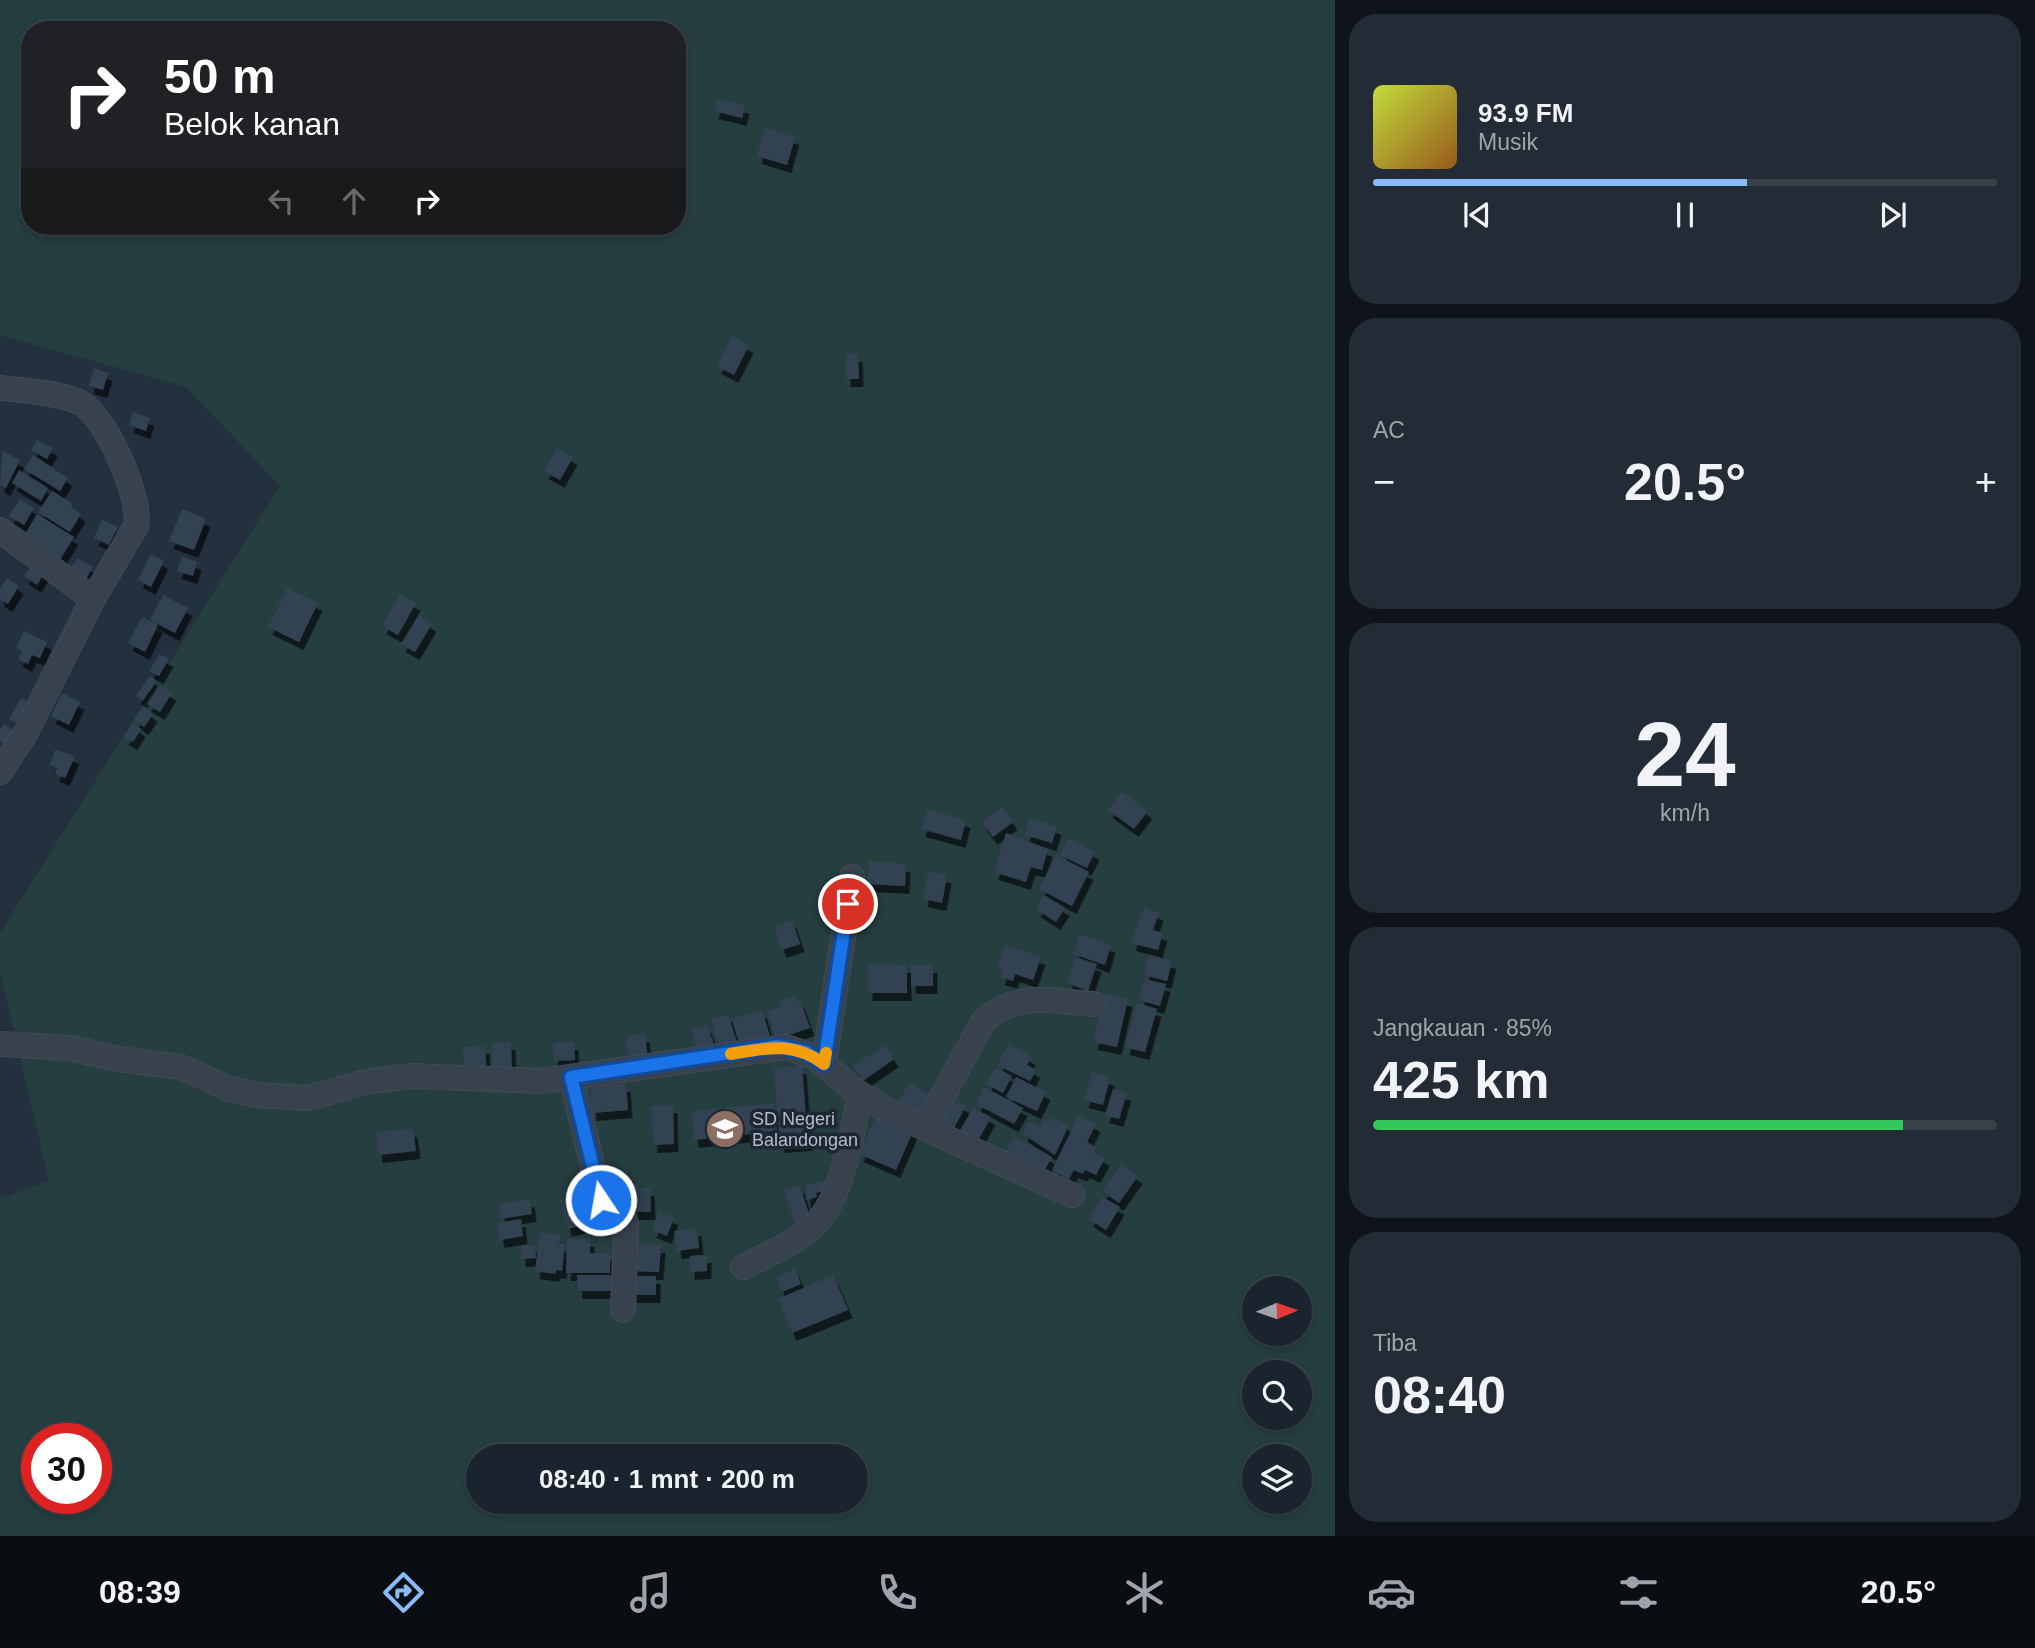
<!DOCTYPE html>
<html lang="id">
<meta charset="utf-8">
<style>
body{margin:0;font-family:Arial,sans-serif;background:#232c36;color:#f1f3f6;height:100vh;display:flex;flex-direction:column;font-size:26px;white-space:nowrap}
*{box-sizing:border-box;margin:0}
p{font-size:23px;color:#9fa4aa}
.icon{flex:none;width:38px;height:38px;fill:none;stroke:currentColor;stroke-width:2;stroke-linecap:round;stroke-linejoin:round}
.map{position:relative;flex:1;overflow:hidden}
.panel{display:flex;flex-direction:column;gap:14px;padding:14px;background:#0e1419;width:700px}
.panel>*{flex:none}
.guide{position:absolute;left:21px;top:21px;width:665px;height:214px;border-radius:28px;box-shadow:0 4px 10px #0003,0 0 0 2px #38414a;background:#202124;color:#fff;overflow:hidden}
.needle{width:46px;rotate:88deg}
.tools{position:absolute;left:1242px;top:1276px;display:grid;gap:14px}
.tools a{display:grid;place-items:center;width:70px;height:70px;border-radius:50%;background:#1a242e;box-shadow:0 4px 10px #0003,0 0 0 2px #38414a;font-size:35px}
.speed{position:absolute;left:21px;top:1423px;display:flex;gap:14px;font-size:35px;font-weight:700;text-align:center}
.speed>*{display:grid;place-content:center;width:91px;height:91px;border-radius:50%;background:#1a242e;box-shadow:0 4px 10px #0003,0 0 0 2px #38414a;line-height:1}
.speed .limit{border:10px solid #d22;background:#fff;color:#111}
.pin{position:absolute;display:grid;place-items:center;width:60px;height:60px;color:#fff;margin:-30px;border:4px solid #fff;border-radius:50%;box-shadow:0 2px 7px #0007}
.me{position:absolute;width:77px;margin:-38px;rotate:348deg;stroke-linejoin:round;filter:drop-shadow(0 0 5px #0008)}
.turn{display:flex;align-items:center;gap:24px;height:147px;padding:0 28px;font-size:32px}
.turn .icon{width:91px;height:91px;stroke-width:2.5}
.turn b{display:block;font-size:49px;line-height:60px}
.lanes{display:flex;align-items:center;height:66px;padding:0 28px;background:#0003;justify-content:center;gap:35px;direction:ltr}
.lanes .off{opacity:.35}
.big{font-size:52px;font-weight:800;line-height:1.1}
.panel .card{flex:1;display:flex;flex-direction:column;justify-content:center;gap:10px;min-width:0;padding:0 24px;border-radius:28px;background:#232c36}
.panel .dial{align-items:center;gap:0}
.dial b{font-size:91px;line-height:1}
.song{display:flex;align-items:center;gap:21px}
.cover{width:84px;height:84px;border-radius:10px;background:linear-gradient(135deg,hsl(70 70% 55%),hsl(30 70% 35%))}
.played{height:7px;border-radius:4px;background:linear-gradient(90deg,#88bbfa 60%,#38414a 60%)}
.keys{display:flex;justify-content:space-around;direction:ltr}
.heat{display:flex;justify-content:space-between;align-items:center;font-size:38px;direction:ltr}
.charge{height:10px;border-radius:5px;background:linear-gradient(90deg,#34c759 85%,#38414a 0)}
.trip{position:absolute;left:466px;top:1444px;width:402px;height:70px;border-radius:35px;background:#1a242e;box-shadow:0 4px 10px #0003,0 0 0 2px #38414a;font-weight:800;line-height:70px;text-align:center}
.tabs{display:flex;height:112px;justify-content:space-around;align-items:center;background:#0a0e12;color:#9fa4aa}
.tabs .icon{width:49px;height:49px}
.tabs .active{color:#88bbfa}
.tabs b{font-size:32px;color:#f1f3f6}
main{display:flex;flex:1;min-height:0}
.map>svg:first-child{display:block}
.grass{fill:#253e3f;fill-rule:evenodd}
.building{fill:#324252;filter:url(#shadow)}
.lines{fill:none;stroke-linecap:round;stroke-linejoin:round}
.minor-casing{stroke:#404b57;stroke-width:26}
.minor{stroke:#37424e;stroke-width:24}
.route-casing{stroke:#114b97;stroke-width:18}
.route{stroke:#1a73e8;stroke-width:12}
.slow{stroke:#f59e0b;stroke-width:12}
.labels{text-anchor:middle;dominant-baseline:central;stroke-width:7;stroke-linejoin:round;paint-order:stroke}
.poi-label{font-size:18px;fill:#b3bdc9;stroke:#1c2733;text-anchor:start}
</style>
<main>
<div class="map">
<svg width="1335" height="1536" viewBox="0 0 1335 1536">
<defs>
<filter id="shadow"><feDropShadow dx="4.5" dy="8" stdDeviation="0" flood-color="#0009"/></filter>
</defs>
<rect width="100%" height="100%" fill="#23303e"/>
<!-- grass -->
<path class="grass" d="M0,0H1335V1536H0V1198L49,1181L0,972V933L280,486L186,387L0,335ZM30,30H677V226H30ZM1255,1288H1300V1334H1255ZM1255,1372H1300V1418H1255ZM37,1438H96V1498H37ZM478,1456H856V1502H478ZM1255,1456H1300V1502H1255Z"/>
<!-- building -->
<path class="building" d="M718,99L745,106L742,118L714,111Z
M765,128L795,137L787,165L757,156Z
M732,336L749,345L734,375L717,366Z
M846,354H858L859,379H846Z
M94,368L108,373L103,390L89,386Z
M133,412L150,418L146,431L129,425Z
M37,440L53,448L47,459L31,450Z
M557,448L573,457L560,480L544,471Z
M2,451L20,460L6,488L0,485Z
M33,455L68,478L60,491L24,469Z
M19,470L48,488L41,501L12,483Z
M52,491L73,504L71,507L81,514L70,532L38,512Z
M20,499L34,508L24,525L9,516Z
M182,509L206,519L194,550L169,541Z
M37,514L74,537L58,563L21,541Z
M102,520L118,527L109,545L94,538Z
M151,554L164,561L151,587L138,580Z
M182,557L197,562L193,576L177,571Z
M77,558L93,567L85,581L69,572Z
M34,562L46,570L37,585L24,576Z
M7,578L19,586L8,604L0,599V589Z
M287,588L318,603L299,642L268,627Z
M400,594L416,603L398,635L382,626Z
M163,595L188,608L175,633L150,620Z
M419,615L432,624L415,652L401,644Z
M142,617L158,625L145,652L128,643Z
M24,631L47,642L40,658L32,655L28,664L18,659L22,651L16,648Z
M159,654L169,659L159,676L149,671Z
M150,676L157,681L143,700L136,696Z
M159,685L172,693L160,712L147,704Z
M62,693L80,702L69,725L51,716Z
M21,698L33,705L20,725L9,719Z
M144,707L153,714L144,727L134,720Z
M133,723L141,729L133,742L124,737Z
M4,724L19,735L10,748L0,741V729Z
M55,750L75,756L65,778L55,774L57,768L50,765Z
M1122,792L1148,811L1134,829L1108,810Z
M1002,807L1013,822L993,837L982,822Z
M927,809L966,820L961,840L921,829Z
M1030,818L1057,827L1052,843L1025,835Z
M1006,833L1048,849L1042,870L1031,867L1026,882L994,872Z
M1068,838L1095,852L1087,868L1060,855Z
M1056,855L1089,872L1072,906L1039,889Z
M869,861L906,864L905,886L867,884Z
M928,872L947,875L942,903L923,899Z
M1044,895L1065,908L1056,922L1036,909Z
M1144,907L1159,913L1153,930L1163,933L1158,950L1131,943Z
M792,920L800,944L782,950L774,927Z
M1080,934L1111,945L1105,965L1073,954Z
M1005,945L1041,957L1033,980L1015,974L1013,981L1000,977L1003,969L997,967Z
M1149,955L1172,961L1167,981L1144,975Z
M1075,957L1097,964L1088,991L1067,983Z
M868,964L907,965V993H868Z
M911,965H933V986H911Z
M1144,979L1166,984L1160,1006L1139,1000Z
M1104,993L1128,999L1117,1047L1093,1042Z
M796,996L797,1001L800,1000L810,1028L776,1039L767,1011L780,1006L779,1001Z
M1137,1003L1157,1009L1145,1052L1125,1047Z
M762,1010L770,1036L740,1045L732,1019Z
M728,1014L738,1046L721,1051L711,1019Z
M707,1025L716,1050L699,1056L691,1030Z
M645,1034L648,1062L628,1064L626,1036Z
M511,1042L512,1073H492V1043Z
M574,1042L575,1060L554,1061L553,1043Z
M1009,1044L1031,1057L1027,1065L1036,1070L1030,1081L997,1065Z
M885,1045L894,1059L863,1081L853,1066Z
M485,1046L487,1074L464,1075L463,1047Z
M802,1066L808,1143L780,1145L774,1068Z
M995,1067L1012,1076L1003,1093L986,1084Z
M1092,1072L1110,1078L1103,1105L1084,1100Z
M1016,1077L1046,1092L1037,1111L1006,1097Z
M909,1083L930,1094L917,1119L896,1108Z
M626,1084L628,1110L592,1113L590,1086Z
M984,1087L1023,1108L1014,1124L976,1104Z
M1113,1089L1127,1093L1119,1119L1105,1115Z
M950,1097L966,1106L951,1133L935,1124Z
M774,1103L777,1131L694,1140L691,1112Z
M673,1105L674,1144L653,1145L651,1106Z
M973,1108L991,1117L976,1144L958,1134Z
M877,1115L913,1131L896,1170L859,1154Z
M1079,1115L1096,1124L1087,1142L1096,1147L1094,1152L1105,1158L1096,1175L1085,1170L1083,1174L1074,1170L1069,1179L1052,1170Z
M1052,1117L1069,1125L1055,1155L1023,1134L1029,1121L1040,1127L1044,1120L1049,1123Z
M413,1129L416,1151L378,1155L376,1132Z
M1015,1136L1052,1157L1040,1178L1003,1156Z
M1122,1164L1138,1176L1119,1203L1102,1191Z
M828,1179L830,1189L816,1193L817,1197L806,1200V1185Z
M638,1183V1188H650L651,1212H634L633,1205L613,1206L612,1184Z
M800,1185L811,1221L796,1226L784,1190Z
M581,1194L588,1224L567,1229L560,1199Z
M1102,1197L1120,1207L1106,1230L1089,1219Z
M530,1199L532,1214L501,1219L499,1204Z
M659,1212L674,1217L667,1236L652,1230Z
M521,1219L523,1236L500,1240L497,1223Z
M697,1228L699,1248L677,1251L674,1231Z
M540,1232L560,1235L559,1243L565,1244L562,1271L556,1270L555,1274L535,1271Z
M567,1239H590V1253H610V1273H566Z
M632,1244L661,1245L659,1272L631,1271Z
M535,1245L536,1258L521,1259V1246Z
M707,1255V1271L690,1272V1256Z
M795,1269L801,1284L782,1292L776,1277Z
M577,1275H612V1291H578Z
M833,1275L848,1310L792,1333L778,1299Z
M632,1276H656V1295H632Z"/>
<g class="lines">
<!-- minor casing -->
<g class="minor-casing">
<path id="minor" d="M0,388C21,390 67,393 84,405C107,421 142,498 136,526L93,599L25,734L0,772
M0,530L93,599
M0,1044L70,1048L118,1059L181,1067L230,1089L258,1095L307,1098L370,1081L412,1076L541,1081L786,1047L815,1057L854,1090L892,1113L1072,1195
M824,1064L852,877
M571,1077L602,1204L626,1224L623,1310
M925,1128L984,1020C1020,991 1050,1001 1093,1004
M743,1267C766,1255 794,1244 813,1226C843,1199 852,1132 860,1094"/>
</g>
<!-- minor -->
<use href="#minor" class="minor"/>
</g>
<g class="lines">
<!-- route casing -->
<g class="route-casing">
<path id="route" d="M601,1200L571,1077L777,1046L806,1052L824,1064L848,904"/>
</g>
<!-- route -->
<use href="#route" class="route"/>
<!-- slow -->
<path class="slow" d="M731,1054C767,1048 793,1041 824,1064L826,1053"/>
</g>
<!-- icons -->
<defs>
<g id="school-disc" transform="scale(2.0125)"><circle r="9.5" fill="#8d6e63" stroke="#1c2733"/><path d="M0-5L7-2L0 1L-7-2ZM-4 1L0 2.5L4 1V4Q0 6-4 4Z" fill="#fff"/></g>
</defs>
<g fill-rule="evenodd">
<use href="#school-disc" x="725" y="1129"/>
</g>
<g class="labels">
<!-- poi labels -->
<g class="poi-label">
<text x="752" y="1119">SD Negeri<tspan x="752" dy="21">Balandongan</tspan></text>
</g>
</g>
</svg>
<div class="tools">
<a><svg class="needle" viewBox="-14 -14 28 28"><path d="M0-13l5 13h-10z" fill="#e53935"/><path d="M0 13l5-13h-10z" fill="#9fa4aa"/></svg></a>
<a><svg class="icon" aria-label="search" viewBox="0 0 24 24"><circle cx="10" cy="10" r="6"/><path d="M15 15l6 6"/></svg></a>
<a><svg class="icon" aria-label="layers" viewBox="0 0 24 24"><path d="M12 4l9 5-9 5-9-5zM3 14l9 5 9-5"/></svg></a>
</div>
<div class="speed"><div class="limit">30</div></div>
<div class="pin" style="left:848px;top:904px;background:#d93025"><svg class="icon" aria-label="arrive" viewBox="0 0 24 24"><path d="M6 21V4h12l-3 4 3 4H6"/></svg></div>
<svg class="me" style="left:601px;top:1200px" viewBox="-20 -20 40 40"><circle r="17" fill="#1a73e8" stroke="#fff" stroke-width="3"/><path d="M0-11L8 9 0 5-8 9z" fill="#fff"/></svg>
<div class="trip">08:40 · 1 mnt · 200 m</div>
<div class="guide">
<div class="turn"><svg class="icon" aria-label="right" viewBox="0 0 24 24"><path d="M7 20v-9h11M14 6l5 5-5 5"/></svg><div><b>50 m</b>Belok kanan</div></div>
<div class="lanes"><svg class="icon off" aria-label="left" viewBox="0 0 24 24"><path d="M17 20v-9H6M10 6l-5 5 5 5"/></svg><svg class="icon off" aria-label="ahead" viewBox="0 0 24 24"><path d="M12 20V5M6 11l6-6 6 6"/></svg><svg class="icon" aria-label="right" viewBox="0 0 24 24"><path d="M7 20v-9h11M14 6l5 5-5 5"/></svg></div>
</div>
</div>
<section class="panel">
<div class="card">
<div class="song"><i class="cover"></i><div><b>93.9 FM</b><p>Musik</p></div></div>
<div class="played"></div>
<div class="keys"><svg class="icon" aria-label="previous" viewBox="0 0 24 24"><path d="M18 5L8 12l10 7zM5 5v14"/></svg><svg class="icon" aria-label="pause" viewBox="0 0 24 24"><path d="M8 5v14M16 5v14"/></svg><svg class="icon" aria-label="next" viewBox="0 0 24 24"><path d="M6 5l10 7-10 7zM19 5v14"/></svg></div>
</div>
<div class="card"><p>AC</p>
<div class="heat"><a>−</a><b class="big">20.5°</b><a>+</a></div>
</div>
<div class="card dial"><b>24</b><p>km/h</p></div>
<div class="card"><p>Jangkauan · 85%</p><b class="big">425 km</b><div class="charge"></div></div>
<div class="card"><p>Tiba</p><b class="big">08:40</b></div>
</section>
</main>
<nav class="tabs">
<b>08:39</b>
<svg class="icon active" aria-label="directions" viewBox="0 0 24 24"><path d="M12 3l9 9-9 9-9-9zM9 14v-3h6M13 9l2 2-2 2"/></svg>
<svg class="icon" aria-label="music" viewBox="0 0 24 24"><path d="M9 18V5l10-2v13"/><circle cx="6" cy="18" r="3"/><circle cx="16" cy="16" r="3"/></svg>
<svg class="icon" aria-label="phone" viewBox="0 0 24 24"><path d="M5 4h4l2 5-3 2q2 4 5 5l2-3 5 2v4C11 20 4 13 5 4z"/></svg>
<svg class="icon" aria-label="climate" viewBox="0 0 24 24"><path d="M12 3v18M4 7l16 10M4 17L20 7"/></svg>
<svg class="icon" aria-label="car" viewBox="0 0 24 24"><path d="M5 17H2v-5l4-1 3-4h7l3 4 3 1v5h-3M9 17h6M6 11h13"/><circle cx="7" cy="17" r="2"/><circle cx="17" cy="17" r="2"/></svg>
<svg class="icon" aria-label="filters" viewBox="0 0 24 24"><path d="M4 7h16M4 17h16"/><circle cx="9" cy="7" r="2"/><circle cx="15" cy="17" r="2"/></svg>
<b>20.5°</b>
</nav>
